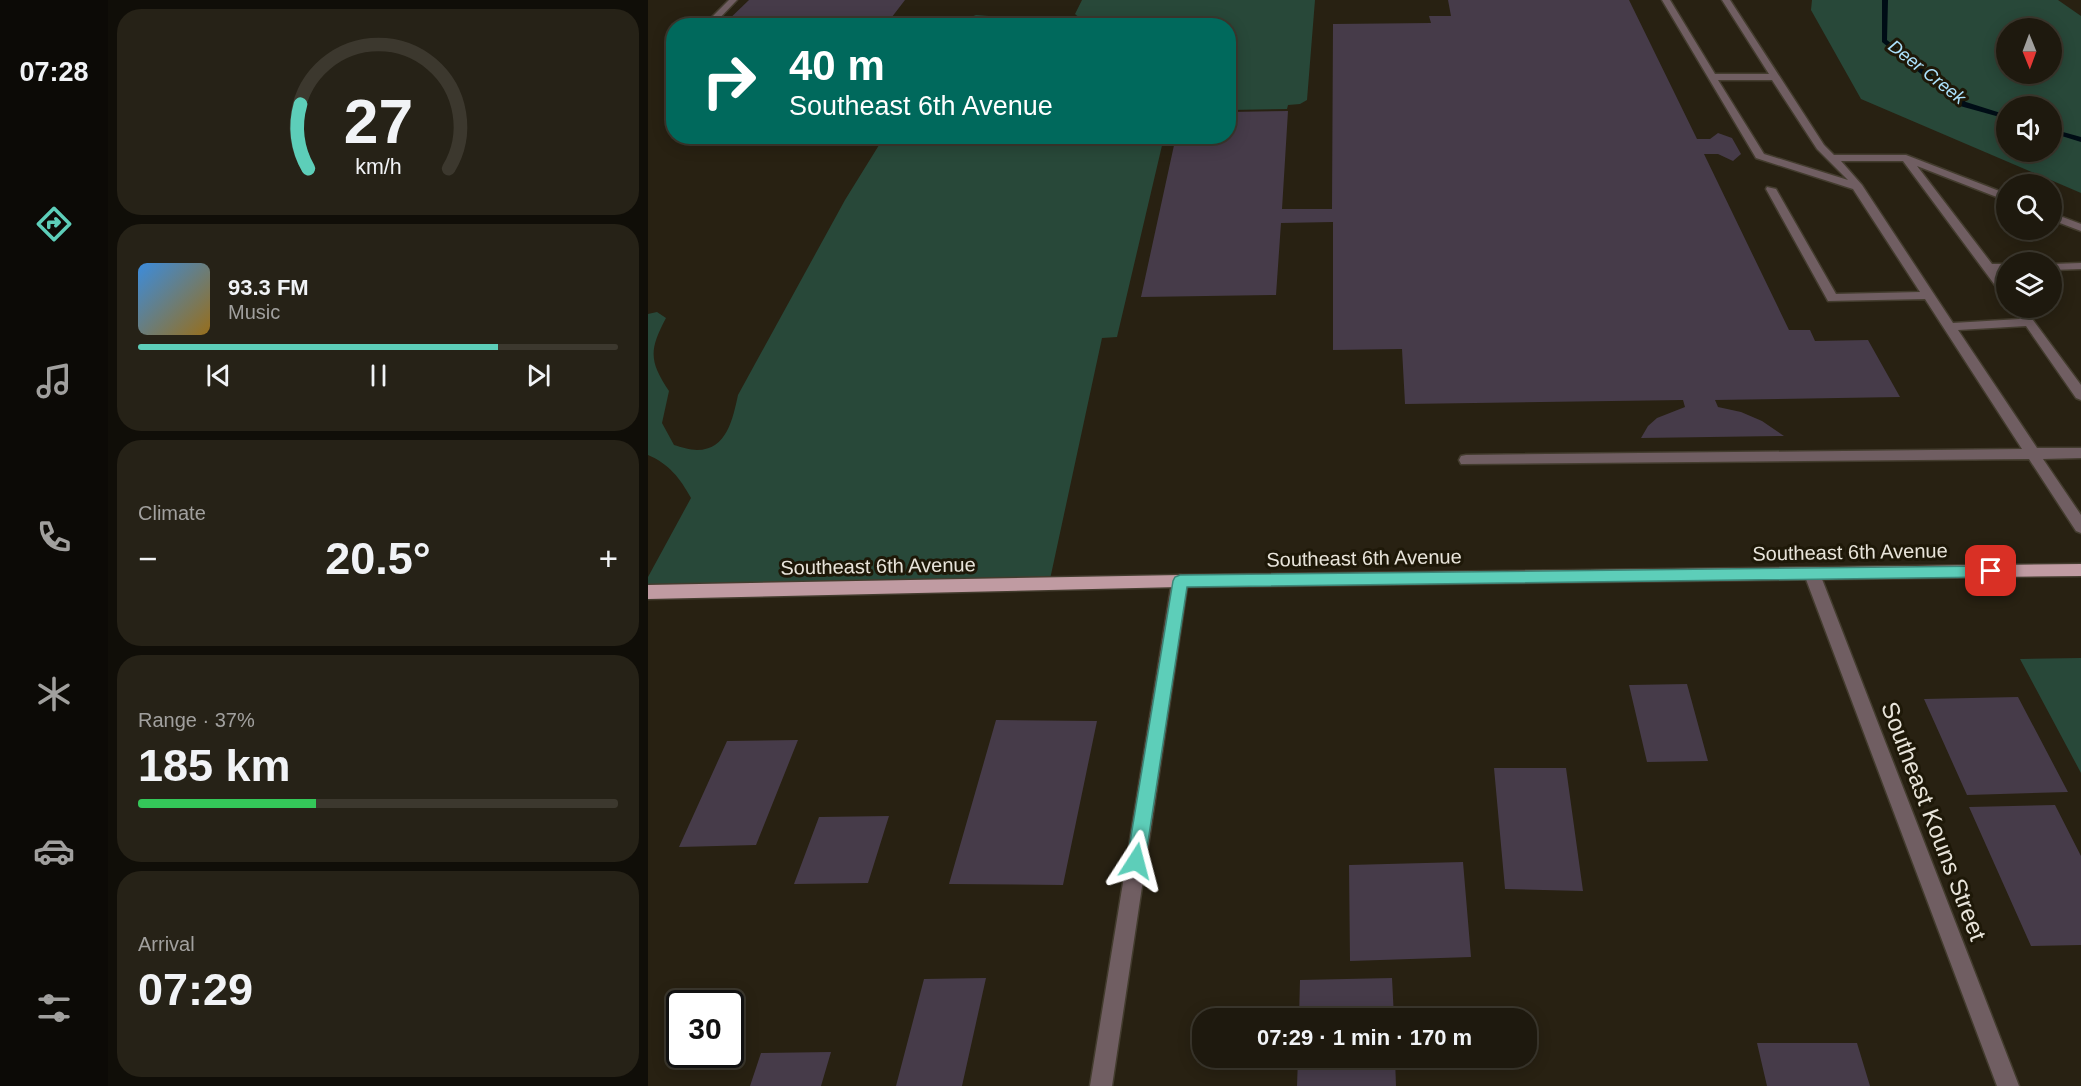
<!DOCTYPE html>
<meta charset="utf-8">
<style>
body{margin:0;font-family:Helvetica,sans-serif;background:#262217;color:#f1f3f6;height:100vh;display:flex;flex-direction:column;font-size:22px;white-space:nowrap}
*{box-sizing:border-box;margin:0}
p{font-size:20px;color:#a1a09e}
.icon{flex:none;width:33px;height:33px;fill:none;stroke:currentColor;stroke-width:2;stroke-linecap:round;stroke-linejoin:round}
.map{position:relative;flex:1;overflow:hidden}
.details{display:flex;flex-direction:column;gap:9px;padding:9px;background:#100e08;width:540px}
.details>*{flex:none}
.guide{position:absolute;left:18px;top:18px;width:570px;height:126px;border-radius:24px;box-shadow:0 3px 15px #0003,0 0 0 2px #3c382e;background:#00695c;color:#fff;overflow:hidden}
.needle{width:39px;rotate:179deg}
.tools{position:absolute;left:1348px;top:18px;display:grid;gap:12px}
.tools a{display:grid;place-items:center;width:66px;height:66px;border-radius:50%;background:#1e190e;box-shadow:0 3px 15px #0003,0 0 0 2px #3c382e;font-size:30px}
.speed{position:absolute;left:18px;top:990px;display:flex;gap:12px;font-size:30px;font-weight:700;text-align:center}
.speed>*{display:grid;place-content:center;width:78px;height:78px;border-radius:50%;background:#1e190e;box-shadow:0 3px 15px #0003,0 0 0 2px #3c382e;line-height:1}
.speed .limit{border:3px solid #111;border-radius:9px;background:#fff;color:#111}
.pin{position:absolute;display:grid;place-items:center;width:51px;height:51px;color:#fff;margin:-26px;border-radius:12px;box-shadow:0 3px 9px #0006}
.me{position:absolute;width:66px;margin:-33px;rotate:9deg;stroke-linejoin:round;filter:drop-shadow(0 0 4px #0008)}
.turn{display:flex;align-items:center;gap:21px;height:126px;padding:0 24px;font-size:27px}
.turn .icon{width:78px;height:78px;stroke-width:2.5}
.turn b{display:block;font-size:42px;line-height:51px}
.big{font-size:45px;font-weight:600;line-height:1.1}
.details .tile{flex:1;display:flex;flex-direction:column;justify-content:center;gap:9px;min-width:0;padding:0 21px;border-radius:24px;background:#262217}
.details .dial{align-items:center;gap:0}
.dial svg{height:156px;overflow:visible;fill:none;stroke:#3c382e;stroke-width:7;stroke-linecap:round;text-anchor:middle}
.dial text{fill:#f1f3f6;stroke:none}
.song{display:flex;align-items:center;gap:18px}
.cover{width:72px;height:72px;border-radius:9px;background:linear-gradient(135deg,hsl(210 70% 55%),hsl(40 70% 35%))}
.played{height:6px;border-radius:3px;background:linear-gradient(90deg,#5dceb9 75%,#3c382e 75%)}
.keys{display:flex;justify-content:space-around;direction:ltr}
.heat{display:flex;justify-content:space-between;align-items:center;font-size:33px;direction:ltr}
.charge{height:9px;border-radius:4px;background:linear-gradient(90deg,#34c759 37%,#3c382e 0)}
.trip{position:absolute;left:544px;top:1008px;width:345px;height:60px;border-radius:24px;background:#1e190e;box-shadow:0 3px 15px #0003,0 0 0 2px #3c382e;font-weight:600;line-height:60px;text-align:center}
main{display:flex;flex:1;min-height:0}
.tab-bar{display:flex;flex-direction:column;width:108px;justify-content:space-around;align-items:center;background:#0c0a06;color:#a1a09e}
.tab-bar .icon{width:42px;height:42px}
.tab-bar .on{color:#5dceb9}
.tab-bar b{font-size:27px;color:#f1f3f6}
.map>svg:first-child{display:block}
.green{fill:#284839;fill-rule:evenodd}
.lines{fill:none;stroke-linecap:round;stroke-linejoin:round}
.stream{fill:#000d16;fill-rule:evenodd}
.building{fill:#463b49}
.service-casing{stroke:#433c2e;stroke-width:3}
.minor-casing{stroke:#433c2e;stroke-width:3}
.primary-casing{stroke:#433c2e;stroke-width:3}
.service{fill:#705e62;fill-rule:evenodd}
.minor{fill:#705e62;fill-rule:evenodd}
.primary{fill:#c09ba2;fill-rule:evenodd}
.route{fill:#5dceb9;stroke:#3c8678;stroke-width:1.5}
.labels{text-anchor:middle;dominant-baseline:central;stroke-width:6;stroke-linejoin:round;paint-order:stroke}
.far-water-label{font-size:18px;font-style:italic;fill:#ace2fd;stroke:#1e1808}
.street-label{font-size:20px;fill:#e8e4da;stroke:#1e1808}
.near-street-label{font-size:24px;fill:#e8e4da;stroke:#1e1808}
</style>
<main>
<nav class="tab-bar">
<b>07:28</b>
<svg class="icon on" aria-label="directions" viewBox="0 0 24 24"><path d="M12 3l9 9-9 9-9-9zM9 14v-3h6M13 9l2 2-2 2"/></svg>
<svg class="icon" aria-label="music" viewBox="0 0 24 24"><path d="M9 18V5l10-2v13"/><circle cx="6" cy="18" r="3"/><circle cx="16" cy="16" r="3"/></svg>
<svg class="icon" aria-label="phone" viewBox="0 0 24 24"><path d="M5 4h4l2 5-3 2q2 4 5 5l2-3 5 2v4C11 20 4 13 5 4z"/></svg>
<svg class="icon" aria-label="climate" viewBox="0 0 24 24"><path d="M12 3v18M4 7l16 10M4 17L20 7"/></svg>
<svg class="icon" aria-label="car" viewBox="0 0 24 24"><path d="M5 17H2v-5l4-1 3-4h7l3 4 3 1v5h-3M9 17h6M6 11h13"/><circle cx="7" cy="17" r="2"/><circle cx="17" cy="17" r="2"/></svg>
<svg class="icon" aria-label="filters" viewBox="0 0 24 24"><path d="M4 7h16M4 17h16"/><circle cx="9" cy="7" r="2"/><circle cx="15" cy="17" r="2"/></svg>
</nav>
<section class="details">
<div class="tile dial"><svg viewBox="0 0 100 80">
<path d="M14 69A42 42 0 1 1 86 69"/>
<path d="M14 69A42 42 0 0 1 10 36" stroke="#5dceb9"/>
<text x="50" y="56" font-size="32" font-weight="700">27</text>
<text x="50" y="72" font-size="11">km/h</text>
</svg></div>
<div class="tile">
<div class="song"><i class="cover"></i><div><b>93.3 FM</b><p>Music</p></div></div>
<div class="played"></div>
<div class="keys"><svg class="icon" aria-label="previous" viewBox="0 0 24 24"><path d="M18 5L8 12l10 7zM5 5v14"/></svg><svg class="icon" aria-label="pause" viewBox="0 0 24 24"><path d="M8 5v14M16 5v14"/></svg><svg class="icon" aria-label="next" viewBox="0 0 24 24"><path d="M6 5l10 7-10 7zM19 5v14"/></svg></div>
</div>
<div class="tile"><p>Climate</p>
<div class="heat"><a>−</a><b class="big">20.5°</b><a>+</a></div>
</div>
<div class="tile"><p>Range · 37%</p><b class="big">185 km</b><div class="charge"></div></div>
<div class="tile"><p>Arrival</p><b class="big">07:29</b></div>
</section>
<div class="map">
<svg width="1433" height="1086" viewBox="0 0 1433 1086">
<rect width="100%" height="100%" fill="#282112"/>
<!-- green -->
<path class="green" d="M434,0H667L659,100L652,104L640,105L639,109L581,110L580,26L315,25L320,18L328,15L417,22L435,21L427,14Z
M1164,0H1410L1433,16V193L1213,99L1163,10ZM1359,28H1404V74H1359ZM1359,106H1404V152H1359Z
M236,137H516L469,337L454,338L401,584L0,592V577L43,498C32,478 21,464 0,455V314L9,312L18,318C1,350 1,361 21,391L14,423L26,445C33,447 42,450 49,450C79,450 85,418 90,395L197,200Z
M1433,658V773L1372,659Z"/>
<g class="lines">
<!-- stream -->
<path class="stream" d="M1234,0H1240L1239,40L1318,102L1359,115V119L1312,106L1234,42Z
M1404,129L1433,137V142L1404,133Z"/>
</g>
<!-- building -->
<path class="building" d="M101,0H257L237,26L75,25Z
M800,0H981L1049,139H1062L1070,133L1084,138L1093,154L1085,161L1070,154H1056L1141,330H1162L1167,341L1220,340L1252,397L1067,400L1070,407L1093,412L1114,421L1136,436L993,438L1000,426L1009,418L1037,407L1035,400L757,404L754,349L685,350V222L633,223L628,295L493,297L528,136H580V112L640,111L634,209H684L685,24L783,23L781,16H803Z
M1039,684L1060,761L999,762L981,685Z
M1370,697L1420,792L1319,795L1276,699Z
M348,720L449,721L415,885L301,884Z
M150,740L108,845L31,847L79,741Z
M846,768H918L935,891L857,889Z
M1407,805L1433,856V945L1383,946L1321,807Z
M241,816L220,883L146,884L171,817Z
M815,862L823,957L702,961L701,865Z
M338,978L314,1086H248L276,979Z
M744,978L746,1018H651L652,980Z
M1109,1043H1209L1222,1086H1119Z
M183,1052L173,1086H102L113,1053Z
M650,1058H747L748,1086H649Z"/>
<g class="lines">
<!-- service casing -->
<g class="service-casing">
<path id="service" d="M81,0H89L64,26H55Z
M1014,0H1022L1067,74H1121L1074,0H1082L1176,145L1186,155H1258L1359,194V201L1269,166L1344,264H1359V272H1349L1359,285V297L1355,296L1255,161H1193L1214,185L1305,323L1372,319L1364,308H1376L1433,385V400L1428,398L1378,326L1310,330L1389,448H1433V458L1395,459L1433,515V533L1428,531L1381,459L813,464L811,460L813,456L818,455L1374,449L1277,299L1180,301L1118,189L1119,187L1128,189L1188,294L1272,292L1205,189L1108,158ZM1070,80H1124L1169,149L1200,180L1116,154Z
M1404,213L1433,224V231L1404,220Z
M1433,263V269L1404,270V264Z"/>
</g>
<!-- minor casing -->
<g class="minor-casing">
<path id="minor" d="M1164,568L1169,569L1172,574L1371,1086H1349L1156,574L1159,569Z
M532,575L537,576L540,581L464,1086H442L524,581L527,576Z"/>
</g>
<!-- primary casing -->
<g class="primary-casing">
<path id="primary" d="M1433,564V576L532,587L0,599V585L532,575Z"/>
</g>
<!-- service -->
<use href="#service" class="service"/>
<!-- minor -->
<use href="#minor" class="minor"/>
<!-- primary -->
<use href="#primary" class="primary"/>
</g>
<!-- route -->
<path class="route" d="M1343,566L1348,567L1350,571L1348,575L1343,577L539,587L497,861L494,867L488,870L482,867L479,861L525,581L527,577L532,575Z"/>
<g class="labels">
<!-- far-water labels -->
<g class="far-water-label">
<text transform="translate(1279 72) rotate(38)">Deer Creek</text>
</g>
<!-- street labels -->
<g class="street-label">
<text transform="translate(1202 552) rotate(-1)">Southeast 6th Avenue</text>
<text transform="translate(716 558) rotate(-1)">Southeast 6th Avenue</text>
<text transform="translate(230 566) rotate(-1)">Southeast 6th Avenue</text>
</g>
<!-- near-street labels -->
<g class="near-street-label">
<text transform="translate(1286 821) rotate(69)">Southeast Kouns Street</text>
</g>
</g>
</svg>
<div class="tools">
<a><svg class="needle" viewBox="-14 -14 28 28"><path d="M0-13l5 13h-10z" fill="#e53935"/><path d="M0 13l5-13h-10z" fill="#a1a09e"/></svg></a>
<a><svg class="icon" aria-label="sound" viewBox="0 0 24 24"><path d="M4 9h4l5-4v14l-5-4H4zM17 9q2 3 0 6"/></svg></a>
<a><svg class="icon" aria-label="search" viewBox="0 0 24 24"><circle cx="10" cy="10" r="6"/><path d="M15 15l6 6"/></svg></a>
<a><svg class="icon" aria-label="layers" viewBox="0 0 24 24"><path d="M12 4l9 5-9 5-9-5zM3 14l9 5 9-5"/></svg></a>
</div>
<div class="speed"><div class="limit">30</div></div>
<div class="pin" style="left:1343px;top:571px;background:#d93025"><svg class="icon" aria-label="arrive" viewBox="0 0 24 24"><path d="M6 21V4h12l-3 4 3 4H6"/></svg></div>
<svg class="me" style="left:488px;top:861px" viewBox="-20 -20 40 40"><path d="M0-17L14 15 0 8-14 15z" fill="#5dceb9" stroke="#fff" stroke-width="4"/></svg>
<div class="trip">07:29 · 1 min · 170 m</div>
<div class="guide">
<div class="turn"><svg class="icon" aria-label="right" viewBox="0 0 24 24"><path d="M7 20v-9h11M14 6l5 5-5 5"/></svg><div><b>40 m</b>Southeast 6th Avenue</div></div>
</div>
</div>
</main>
